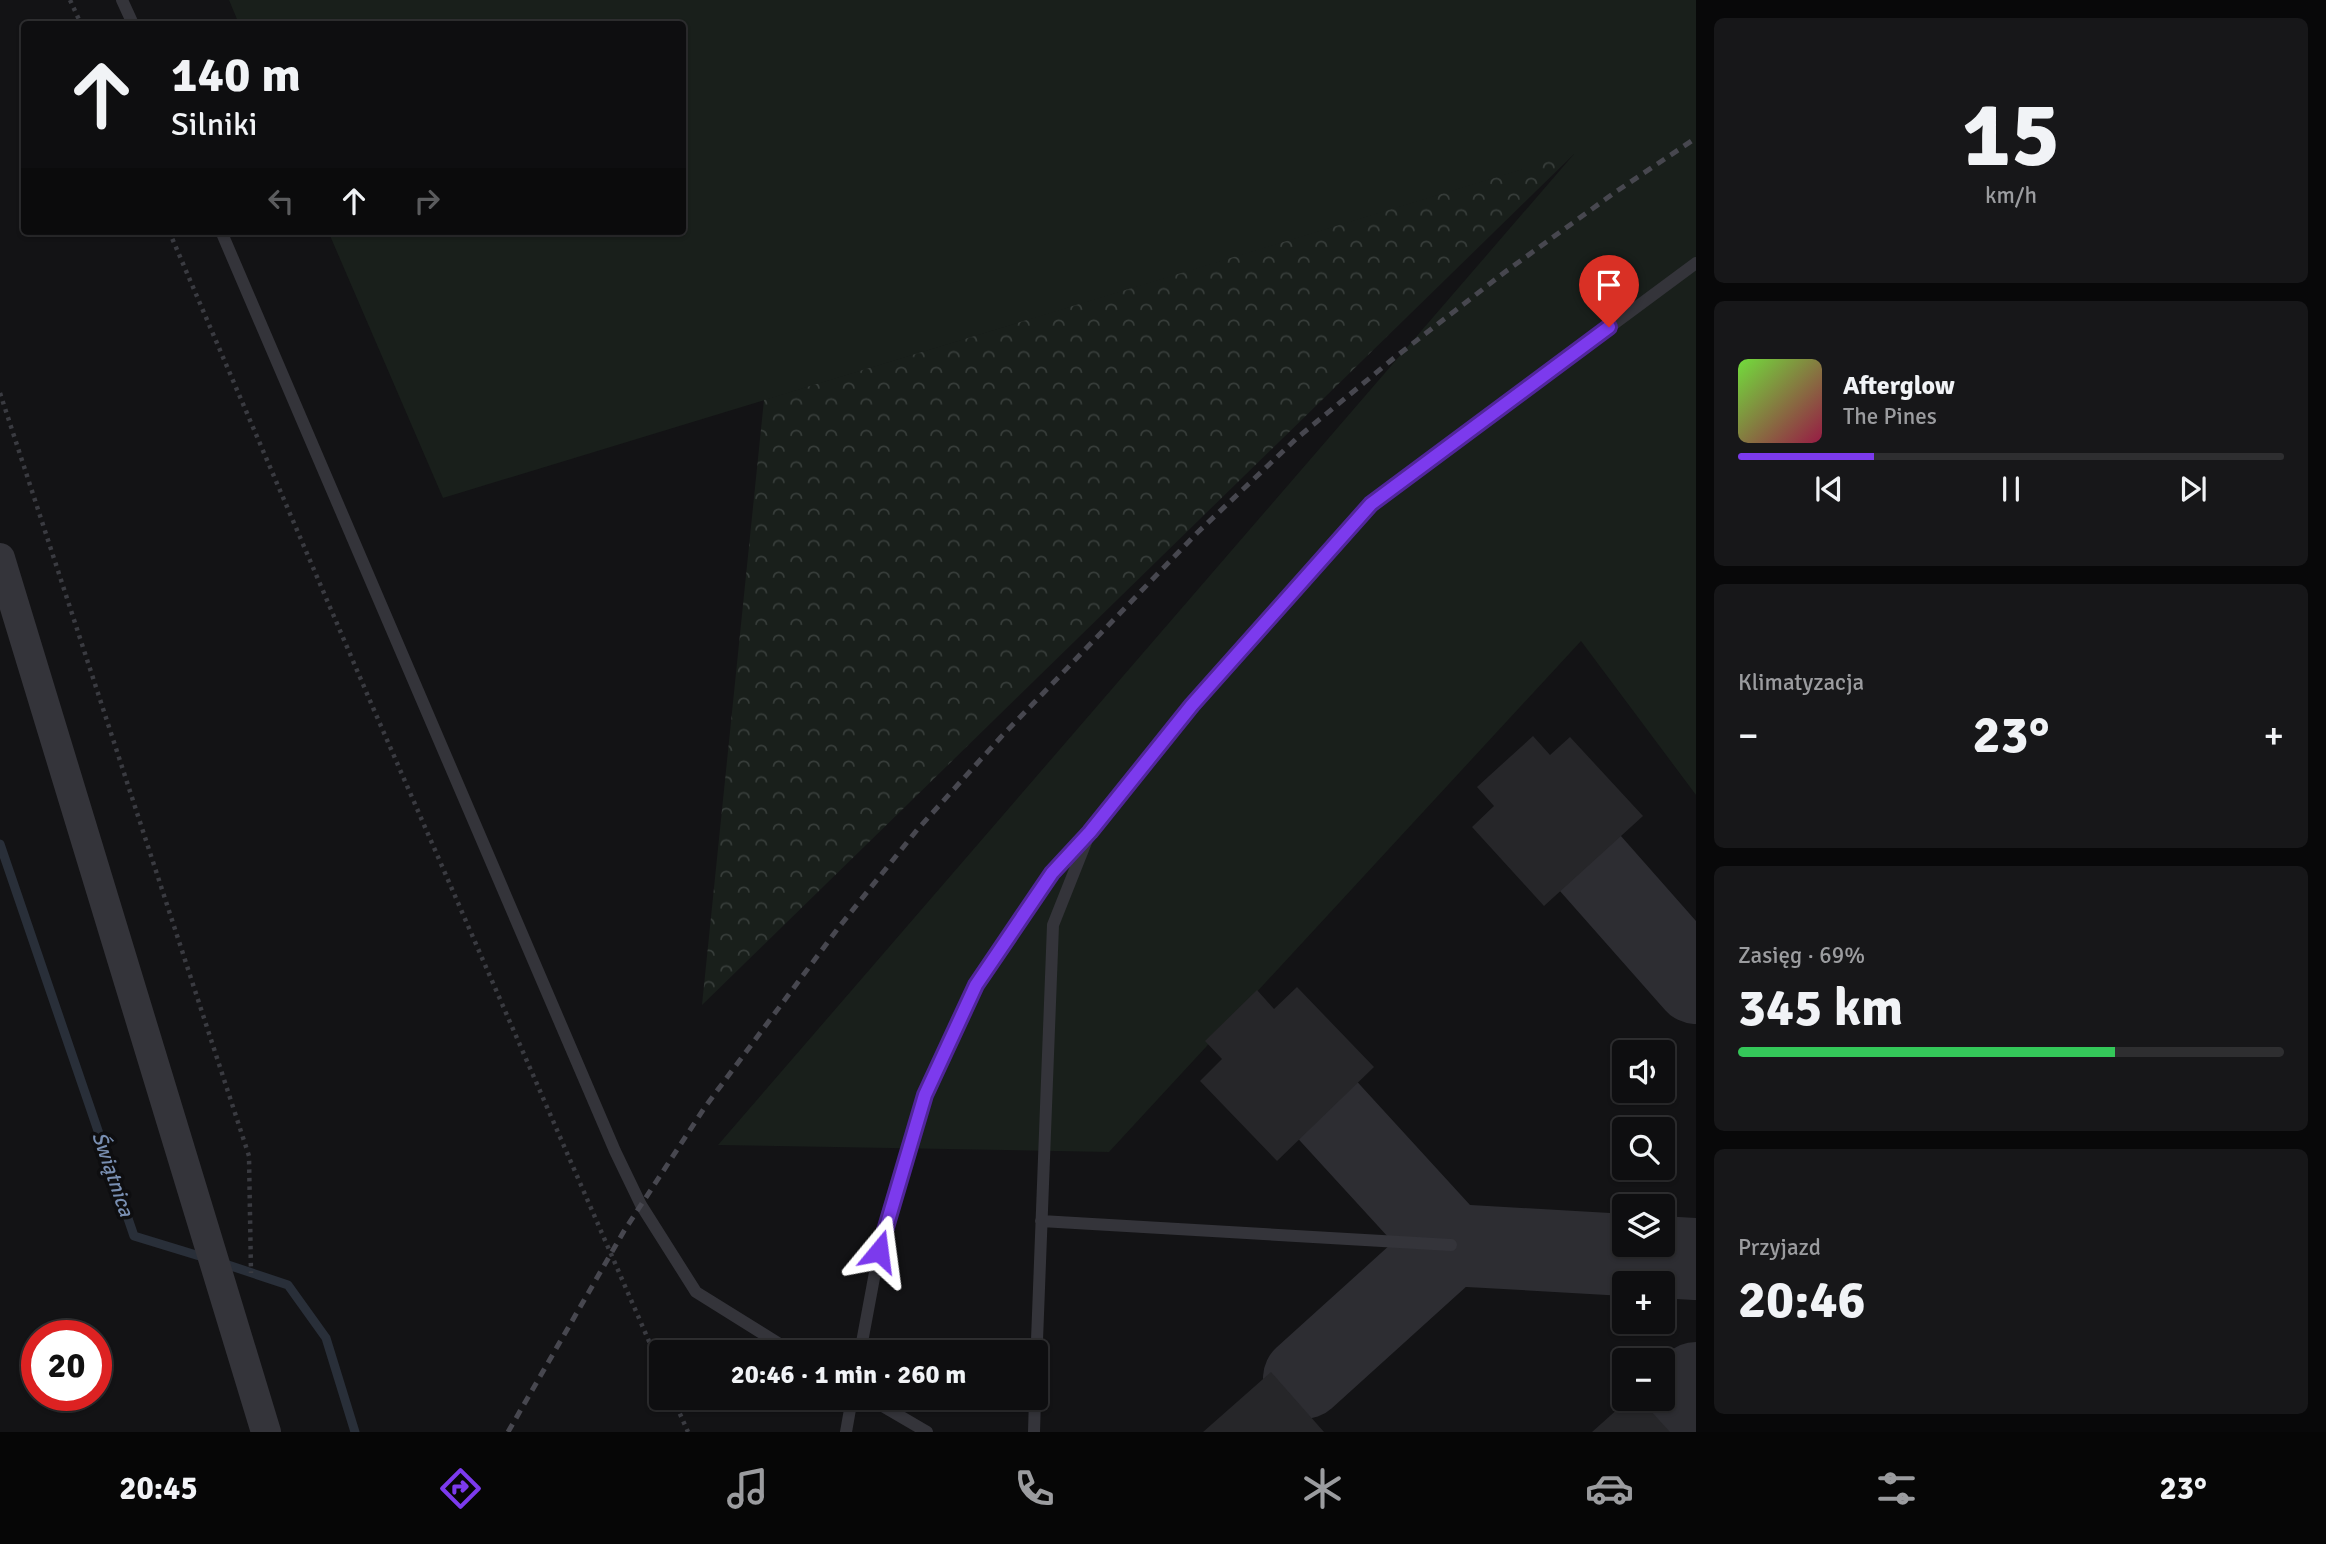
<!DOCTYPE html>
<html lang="pl">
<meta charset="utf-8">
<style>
body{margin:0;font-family:Signika,sans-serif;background:#171719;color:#f1f3f6;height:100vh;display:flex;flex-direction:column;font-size:26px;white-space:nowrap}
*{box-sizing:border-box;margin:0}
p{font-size:23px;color:#9b9c9f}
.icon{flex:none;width:38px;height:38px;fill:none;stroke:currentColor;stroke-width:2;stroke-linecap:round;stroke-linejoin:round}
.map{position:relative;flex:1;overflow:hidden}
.details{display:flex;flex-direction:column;gap:18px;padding:18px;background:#080809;width:630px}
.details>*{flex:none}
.top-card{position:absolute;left:21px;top:21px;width:665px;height:214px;border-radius:7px;box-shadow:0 2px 5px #0004,0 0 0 2px #2e2e30;background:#0e0e10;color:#f1f3f6;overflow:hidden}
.fabs{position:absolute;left:1612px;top:1040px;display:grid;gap:14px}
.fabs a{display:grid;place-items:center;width:63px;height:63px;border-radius:7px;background:#0e0e10;box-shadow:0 2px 5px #0004,0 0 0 2px #2e2e30;font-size:35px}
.speed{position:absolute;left:21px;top:1320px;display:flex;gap:14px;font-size:35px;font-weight:700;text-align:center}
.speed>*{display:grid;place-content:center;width:91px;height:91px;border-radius:50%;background:#0e0e10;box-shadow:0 2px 5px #0004,0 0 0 2px #2e2e30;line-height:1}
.speed .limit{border:10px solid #d22;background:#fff;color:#111}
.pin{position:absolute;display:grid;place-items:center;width:60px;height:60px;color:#fff;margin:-72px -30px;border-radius:50% 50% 50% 0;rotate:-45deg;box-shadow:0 0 7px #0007}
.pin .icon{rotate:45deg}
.me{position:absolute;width:77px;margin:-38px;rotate:16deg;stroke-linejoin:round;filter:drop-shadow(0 0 5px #0008)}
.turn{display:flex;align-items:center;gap:24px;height:147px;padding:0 35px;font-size:32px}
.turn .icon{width:91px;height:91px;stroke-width:2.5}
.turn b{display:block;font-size:49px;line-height:60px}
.lanes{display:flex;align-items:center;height:66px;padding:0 35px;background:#0003;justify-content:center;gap:35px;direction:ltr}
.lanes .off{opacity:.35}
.big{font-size:52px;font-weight:700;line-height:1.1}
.details .widget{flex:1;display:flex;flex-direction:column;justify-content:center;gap:10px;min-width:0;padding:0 24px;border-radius:10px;background:#171719}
.details .dial{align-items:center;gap:0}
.dial b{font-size:91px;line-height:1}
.song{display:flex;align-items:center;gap:21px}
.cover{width:84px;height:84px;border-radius:10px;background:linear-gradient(135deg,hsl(100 70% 55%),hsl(340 70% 35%))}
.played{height:7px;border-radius:4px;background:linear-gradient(90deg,#7c3aed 25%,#2e2e30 25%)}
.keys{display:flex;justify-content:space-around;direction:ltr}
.heat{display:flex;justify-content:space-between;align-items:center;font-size:38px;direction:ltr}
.charge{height:10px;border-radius:5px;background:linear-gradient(90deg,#34c759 69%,#2e2e30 0)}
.trip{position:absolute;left:649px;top:1340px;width:399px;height:70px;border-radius:7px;background:#0e0e10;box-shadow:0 2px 5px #0004,0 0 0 2px #2e2e30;font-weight:700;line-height:70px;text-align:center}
.dock{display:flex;height:112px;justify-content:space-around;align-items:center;background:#060606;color:#9b9c9f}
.dock .icon{width:49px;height:49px}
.dock .current{color:#7c3aed}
.dock b{font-size:32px;color:#f1f3f6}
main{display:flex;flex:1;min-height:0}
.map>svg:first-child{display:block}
.green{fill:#191f1b}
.forest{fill:url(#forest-crowns)}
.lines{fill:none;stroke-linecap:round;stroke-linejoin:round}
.stream{stroke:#292f39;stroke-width:9}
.taxiway{stroke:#2d2d32;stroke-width:82}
.building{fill:#262629}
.path{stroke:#3a3b41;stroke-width:4.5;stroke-dasharray:3.5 5;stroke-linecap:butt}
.service{stroke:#34343a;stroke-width:12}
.tertiary{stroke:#34343a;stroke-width:30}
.rail{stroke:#47474f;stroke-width:5;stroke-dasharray:9 7;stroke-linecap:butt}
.route-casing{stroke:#51269a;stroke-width:18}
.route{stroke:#7c3aed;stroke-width:12}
.labels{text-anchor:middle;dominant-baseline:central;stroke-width:7;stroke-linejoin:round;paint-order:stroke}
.water-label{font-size:21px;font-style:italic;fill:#798fb2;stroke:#0e0e10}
</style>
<main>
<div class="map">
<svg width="1696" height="1432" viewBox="0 0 1696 1432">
<defs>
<pattern id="forest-crowns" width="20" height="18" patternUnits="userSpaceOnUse" patternTransform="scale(1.75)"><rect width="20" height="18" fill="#191f1b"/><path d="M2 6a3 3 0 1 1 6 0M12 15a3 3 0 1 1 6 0" fill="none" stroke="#373d3a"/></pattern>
</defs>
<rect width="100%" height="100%" fill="#131315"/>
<!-- green -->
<path class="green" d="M229,0H1696V795L1581,641L1109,1152L718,1145L1574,154L443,498L328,231H682V24H239Z"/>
<!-- forest -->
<path class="forest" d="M1575,153L702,1005L764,400Z"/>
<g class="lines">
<!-- stream -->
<path class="stream" d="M0,844L134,1236L206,1258
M219,1262L288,1285L326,1338L355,1432"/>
<!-- taxiway -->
<path class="taxiway" d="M1590,863L1696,983
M1321,1103L1451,1245L1696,1259
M1304,1378L1451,1245
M1662,1417L1696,1383"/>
</g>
<!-- building -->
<path class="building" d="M1533,736L1550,755L1570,737L1643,816L1544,906L1472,827L1494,806L1477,787Z
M1297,987L1374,1067L1277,1161L1200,1081L1222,1059L1205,1041L1257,990L1274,1009Z
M1271,1372L1324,1432H1203Z
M1630,1398H1639L1670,1432H1592Z"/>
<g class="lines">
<!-- path -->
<path class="path" d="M70,0L81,24
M169,231L374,710L662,1371
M0,393L249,1156L251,1273
M673,1398L688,1432"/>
<!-- service -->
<path class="service" d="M122,0L133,24
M221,231L615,1151L641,1205L696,1292L794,1353
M1041,1221L1451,1245
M860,1353L879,1251L925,1095L976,985L1052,873L1084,838
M1036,1366L1053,925L1090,832L1192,705L1371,504L1696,263
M869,1398L927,1432
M846,1432L852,1398
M1034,1432L1035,1398"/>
<!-- tertiary -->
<path class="tertiary" d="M0,558L266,1432"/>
<!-- rail -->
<path class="rail" d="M508,1432L624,1231L705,1107L839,927L917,830L1001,737L1197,533L1297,438L1394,358L1505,272L1614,193L1696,138"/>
</g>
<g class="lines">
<!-- route casing -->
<g class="route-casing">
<path id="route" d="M879,1251L925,1095L976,985L1052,873L1090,832L1192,705L1371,504L1609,327"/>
</g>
<!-- route -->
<use href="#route" class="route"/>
</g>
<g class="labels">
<!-- water labels -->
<g class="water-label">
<text transform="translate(113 1174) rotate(71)">Świątnica</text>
</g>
</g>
</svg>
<div class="fabs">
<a><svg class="icon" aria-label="sound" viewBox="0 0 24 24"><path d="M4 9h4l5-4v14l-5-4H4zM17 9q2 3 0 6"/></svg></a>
<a><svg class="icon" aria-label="search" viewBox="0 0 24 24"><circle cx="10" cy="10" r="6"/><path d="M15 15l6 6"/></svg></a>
<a><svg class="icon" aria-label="layers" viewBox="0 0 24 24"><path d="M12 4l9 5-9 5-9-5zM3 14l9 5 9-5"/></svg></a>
<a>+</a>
<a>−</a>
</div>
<div class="speed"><div class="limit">20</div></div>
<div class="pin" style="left:1609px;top:327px;background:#d93025"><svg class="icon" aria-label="arrive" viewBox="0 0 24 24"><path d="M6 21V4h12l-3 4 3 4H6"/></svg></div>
<svg class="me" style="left:879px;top:1251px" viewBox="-20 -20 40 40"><path d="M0-17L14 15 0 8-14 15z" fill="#7c3aed" stroke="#fff" stroke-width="4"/></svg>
<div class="trip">20:46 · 1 min · 260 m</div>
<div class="top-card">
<div class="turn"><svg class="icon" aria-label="ahead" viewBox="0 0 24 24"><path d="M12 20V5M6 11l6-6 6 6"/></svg><div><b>140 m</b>Silniki</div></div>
<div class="lanes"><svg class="icon off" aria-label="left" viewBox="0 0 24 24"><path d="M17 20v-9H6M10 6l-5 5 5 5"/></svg><svg class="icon" aria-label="ahead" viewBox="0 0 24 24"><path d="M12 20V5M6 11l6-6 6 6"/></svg><svg class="icon off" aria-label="right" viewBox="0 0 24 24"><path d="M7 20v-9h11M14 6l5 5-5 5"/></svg></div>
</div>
</div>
<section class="details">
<div class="widget dial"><b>15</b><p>km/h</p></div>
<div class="widget">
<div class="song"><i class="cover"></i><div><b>Afterglow</b><p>The Pines</p></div></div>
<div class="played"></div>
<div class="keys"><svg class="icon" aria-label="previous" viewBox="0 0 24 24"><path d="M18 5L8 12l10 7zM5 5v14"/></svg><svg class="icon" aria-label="pause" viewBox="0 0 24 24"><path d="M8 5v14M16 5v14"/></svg><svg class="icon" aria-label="next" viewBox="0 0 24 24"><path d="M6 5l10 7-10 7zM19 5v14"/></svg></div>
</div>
<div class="widget"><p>Klimatyzacja</p>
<div class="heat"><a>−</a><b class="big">23°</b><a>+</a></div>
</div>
<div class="widget"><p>Zasięg · 69%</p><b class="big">345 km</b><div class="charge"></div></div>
<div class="widget"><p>Przyjazd</p><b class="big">20:46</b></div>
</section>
</main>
<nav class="dock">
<b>20:45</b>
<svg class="icon current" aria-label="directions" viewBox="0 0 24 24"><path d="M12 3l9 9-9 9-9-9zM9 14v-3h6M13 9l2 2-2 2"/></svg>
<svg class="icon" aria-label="music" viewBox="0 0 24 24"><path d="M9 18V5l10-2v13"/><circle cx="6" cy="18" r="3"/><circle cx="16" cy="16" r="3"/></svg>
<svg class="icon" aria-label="phone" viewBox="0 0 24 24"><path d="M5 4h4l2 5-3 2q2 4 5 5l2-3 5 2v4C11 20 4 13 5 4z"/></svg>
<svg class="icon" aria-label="climate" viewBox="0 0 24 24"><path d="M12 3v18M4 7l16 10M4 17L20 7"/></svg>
<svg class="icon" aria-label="car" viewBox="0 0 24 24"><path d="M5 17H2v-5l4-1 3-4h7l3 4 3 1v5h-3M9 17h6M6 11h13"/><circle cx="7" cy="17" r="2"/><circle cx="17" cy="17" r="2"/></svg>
<svg class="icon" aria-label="filters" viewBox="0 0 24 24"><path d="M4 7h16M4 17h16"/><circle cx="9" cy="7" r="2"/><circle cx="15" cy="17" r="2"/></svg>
<b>23°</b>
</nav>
